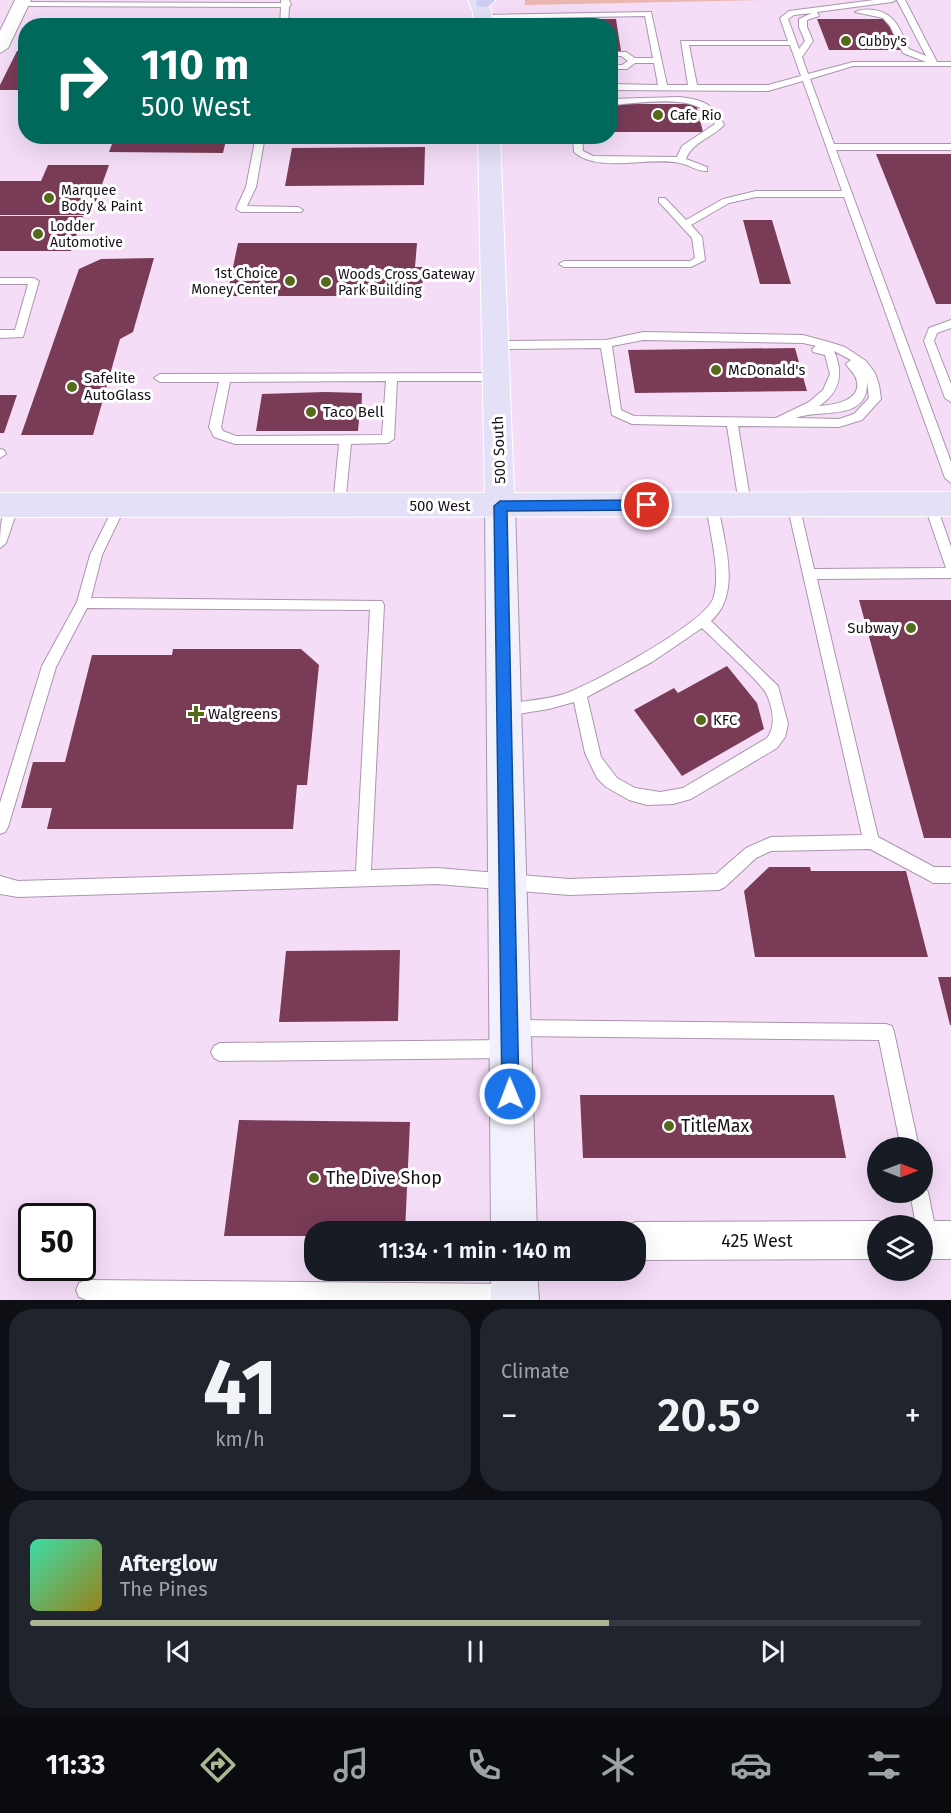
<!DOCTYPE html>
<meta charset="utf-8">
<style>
body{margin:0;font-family:"Fira Sans",sans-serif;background:#20242c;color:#f1f3f6;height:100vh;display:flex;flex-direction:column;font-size:22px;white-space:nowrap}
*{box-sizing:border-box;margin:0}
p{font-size:20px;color:#9ea1a6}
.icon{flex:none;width:33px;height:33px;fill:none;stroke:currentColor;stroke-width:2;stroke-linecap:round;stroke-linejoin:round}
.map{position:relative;height:1300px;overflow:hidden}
.details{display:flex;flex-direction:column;gap:9px;padding:9px;background:#0d0f14;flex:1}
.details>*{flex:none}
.hud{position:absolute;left:18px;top:18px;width:600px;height:126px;border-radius:24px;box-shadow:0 6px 24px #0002;background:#00695c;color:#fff;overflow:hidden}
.needle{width:39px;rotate:90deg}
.tools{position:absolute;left:867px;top:1137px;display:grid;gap:12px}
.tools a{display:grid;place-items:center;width:66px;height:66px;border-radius:50%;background:#171b24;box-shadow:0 6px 24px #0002;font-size:30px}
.speed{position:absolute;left:18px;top:1203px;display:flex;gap:12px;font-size:30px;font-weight:700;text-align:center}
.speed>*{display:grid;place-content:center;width:78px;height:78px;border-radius:50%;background:#171b24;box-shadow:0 6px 24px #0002;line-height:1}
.speed .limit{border:3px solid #111;border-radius:9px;background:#fff;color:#111}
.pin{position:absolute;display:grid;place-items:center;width:51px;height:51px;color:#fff;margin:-26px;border:3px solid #fff;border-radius:50%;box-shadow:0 2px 6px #0007}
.me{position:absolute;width:66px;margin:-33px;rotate:359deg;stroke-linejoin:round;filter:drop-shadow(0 0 4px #0008)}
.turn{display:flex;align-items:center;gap:21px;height:126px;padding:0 24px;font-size:27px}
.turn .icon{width:78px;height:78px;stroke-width:2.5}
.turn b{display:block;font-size:42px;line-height:51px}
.big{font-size:45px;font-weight:600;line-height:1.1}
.details .widget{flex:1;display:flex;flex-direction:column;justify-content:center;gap:9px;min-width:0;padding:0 21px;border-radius:24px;background:#20242c}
.details .dial{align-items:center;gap:0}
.dial b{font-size:78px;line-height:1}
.song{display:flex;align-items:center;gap:18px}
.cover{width:72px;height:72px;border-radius:9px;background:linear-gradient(135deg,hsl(160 70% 55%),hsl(50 70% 35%))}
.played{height:6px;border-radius:3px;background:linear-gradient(90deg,#abb693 65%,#363941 65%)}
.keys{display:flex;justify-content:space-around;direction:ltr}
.heat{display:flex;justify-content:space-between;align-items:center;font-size:33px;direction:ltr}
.details .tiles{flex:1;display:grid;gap:9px;grid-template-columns:1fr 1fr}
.widget:last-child{grid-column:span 2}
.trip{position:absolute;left:304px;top:1221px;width:342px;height:60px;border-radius:24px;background:#171b24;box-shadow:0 6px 24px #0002;font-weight:600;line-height:60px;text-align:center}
.dock{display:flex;height:96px;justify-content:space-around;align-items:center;background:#090b0e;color:#9ea1a6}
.dock .icon{width:42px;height:42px}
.dock .current{color:#abb693}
.dock b{font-size:27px;color:#f1f3f6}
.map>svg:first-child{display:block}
.green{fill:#ebb6b0}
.building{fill:#793b56}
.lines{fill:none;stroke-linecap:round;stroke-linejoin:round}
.service-casing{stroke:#ab95ae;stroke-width:2}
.minor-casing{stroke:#ab95ae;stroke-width:2}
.secondary-casing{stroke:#ab95ae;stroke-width:2}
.primary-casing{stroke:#fff;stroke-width:2}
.motorway-casing{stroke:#fff;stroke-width:2}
.service{fill:#fff;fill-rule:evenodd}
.minor{fill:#fff;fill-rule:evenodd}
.secondary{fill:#f1f0fc;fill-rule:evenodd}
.primary{fill:#e3e0f8;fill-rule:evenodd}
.motorway{fill:#d0ccf4;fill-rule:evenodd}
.route{fill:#1a73e8;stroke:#114b97;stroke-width:1.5}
.poi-dot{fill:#566b1a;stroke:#fff;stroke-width:2}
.labels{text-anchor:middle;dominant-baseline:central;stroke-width:6;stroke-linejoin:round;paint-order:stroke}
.far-poi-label{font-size:14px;fill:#181019;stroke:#fff;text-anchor:start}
.poi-label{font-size:15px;fill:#181019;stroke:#fff;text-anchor:start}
.street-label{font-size:15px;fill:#181019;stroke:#fff}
.near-poi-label{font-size:18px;fill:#181019;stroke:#fff;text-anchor:start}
.near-street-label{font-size:18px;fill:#181019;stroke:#fff}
</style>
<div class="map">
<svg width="951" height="1300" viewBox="0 0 951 1300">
<rect width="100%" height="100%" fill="#f5ddf8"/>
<!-- green -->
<path class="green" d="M525,0H770L525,5Z"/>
<!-- building -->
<path class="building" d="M583,19H616L621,51H610V26H584Z
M817,19H887L901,50H829Z
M17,51H26V90H0V85Z
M610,104H696L703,132H610Z
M115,136H227L223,153L109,152Z
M425,147L424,185L285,186L292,148Z
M876,154H951V304H936Z
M48,165H109L91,215H0V181H41Z
M0,216H83L71,251H0Z
M743,220H772L791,284H760Z
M238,243H417L415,267H423L422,296H227Z
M154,258L133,332L120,339L93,435H21L79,269L101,259Z
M795,348L807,391L635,393L628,350Z
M325,392L362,393L361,420H359L358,431H256L262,394Z
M0,395H17L4,433H0Z
M859,600H951V838H924Z
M173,649H301L319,665L307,785H297L293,829H47L52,808H21L33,762H65L92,655H172Z
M727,666L757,703L764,729L682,776L634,710L674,688L678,693Z
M769,867H810L811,871H906L928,957H755L744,891Z
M400,950L398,1021L279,1022L286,951Z
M938,977H951V1025H950Z
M580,1095H834L846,1158H583Z
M239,1120L410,1122L405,1232H315V1236H224Z"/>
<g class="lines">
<!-- service casing -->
<g class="service-casing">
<path id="service" d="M281,0H289L291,5L289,7L288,26H280L281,7L23,6L19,4L23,2L281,3Z
M874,0H896L892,2L817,12L819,16L807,20V27L813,41L802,57L808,74L853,62H926L903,53L890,26L883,18L855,12C861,9 867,9 874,10C896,13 901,32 909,49L926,56L897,0H905L937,62H951V66H853L810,79L834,144H951V150H836L951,462V483L945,478L844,197H756L729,203L691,225L702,237L705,260L691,267H564L559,264L564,261H690L695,258L692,238L659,202V198H665L686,220L723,199L756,191H842L803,81L768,91L610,90V84L658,85L654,63H635L627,69H610V65H622L628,61L621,56H610V52H626L635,58H653L645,16L482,19L478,17L482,15L651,12L667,85H688L681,41H788L780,18L789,11ZM812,13L799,19V27L805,41L799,49L788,19L794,15ZM689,45H790L801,76L768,85H697Z
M679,97C700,99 716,104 724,125C712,138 692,142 686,159L707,167V171C698,172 690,165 680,163C650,156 598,174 574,152L573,136H582L583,151L593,156L677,157L682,146L715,124C702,90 640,104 610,105V99Z
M256,136H265L256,187L247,206L298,207L303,210L301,212H241L236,209L246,187Z
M0,278H34L39,281L23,337L0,338V330H15L28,284H0Z
M951,320V328L937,333L934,341L951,384V402L945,398L924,341L929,328Z
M643,332L803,335L829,342L845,347L866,361L875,373L879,385L881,399L862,420L839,427L738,426L751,504L745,509L739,504L727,426L632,424L612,415L601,348L496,349L491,345L496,341L606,340ZM643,340L803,343L816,346L812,349L813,352L825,355L830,374L823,390L809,402L776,418L634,416L621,410L612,346ZM834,351L851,360L846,364C848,368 853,372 855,376C866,400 835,405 819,406C840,392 844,374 834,351ZM867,381L869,398L854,414L839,419L796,418C819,408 869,423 867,381Z
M497,373L503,377L497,381H397L394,439L388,443L351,444L345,506L339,511L333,506L339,444H235L214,437L209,427L219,382H160L154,378L160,374ZM386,381L382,435L236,436L223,431L221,427L230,382Z
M0,449L4,450L6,454L0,458Z
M712,499L718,504C723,540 743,593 711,621L778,686L788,724L785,737L777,748L691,799L673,804L647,805L629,800L606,787L597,778L585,753L574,702L549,709L505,716L500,714L498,710L500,706L505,704C524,701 545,700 564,694C591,685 703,624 713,599C722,574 709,530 706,504ZM702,628C714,640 762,683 767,695C773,709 776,726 767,738L683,788L660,792L635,788L617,778L601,757L587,697L652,662Z
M793,499L799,504L814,569L946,568L924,504L930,499L936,504L951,547V578L817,579L878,837L934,867H951V883H933L928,880L870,849L771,851L756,858L725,887L719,890L569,895L437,884L18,897L0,894V876L18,881L356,871L370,610L87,608L56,667L8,827L5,832L0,834V803L42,666L77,602L90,555L116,502L120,500L126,505L102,555L91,598L382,601L384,605L371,870L437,868L569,879L716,874L746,848L771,837L862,835L787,504Z
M13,500L19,505L6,543L0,548C0,534 0,507 13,500Z
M514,1020L886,1024L892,1026L894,1032L919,1148H901L879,1040L514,1036L508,1034L506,1028L508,1022Z
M507,1040L513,1043L516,1049L513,1055L507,1058L220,1061L214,1058L211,1052L214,1046L220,1043Z
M922,1184L928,1192L937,1237L935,1244L928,1246L922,1244V1226H916L910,1192H922Z
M86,1280L507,1284L514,1287L517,1294L514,1300H86L79,1297L76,1290L79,1283Z"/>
</g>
<!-- minor casing -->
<g class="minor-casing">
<path id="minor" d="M15,0H31L8,48L0,53V31Z
M878,1221L888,1226H878V1259L636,1260V1232H621L623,1228L636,1222Z
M922,1221H951V1259H922V1226H912Z"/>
</g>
<!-- secondary casing -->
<g class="secondary-casing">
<path id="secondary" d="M500,494L511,498L515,506L537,1232H491L485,506L489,498Z
M491,1270H537L539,1300H491Z"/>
</g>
<!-- primary casing -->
<g class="primary-casing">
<path id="primary" d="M468,0H486L491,11L493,26H473V11Z
M478,136H500L514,493L951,492V516L0,517V493H485Z"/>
</g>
<!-- motorway casing -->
<g class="motorway-casing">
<path id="motorway" d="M476,0H495C490,7 486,8 477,6Z"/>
</g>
<!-- service -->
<use href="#service" class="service"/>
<!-- minor -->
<use href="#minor" class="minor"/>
<!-- secondary -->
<use href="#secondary" class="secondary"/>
<!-- primary -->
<use href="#primary" class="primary"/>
<!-- motorway -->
<use href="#motorway" class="motorway"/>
</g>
<!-- route -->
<path class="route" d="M647,500L653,505L647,510L507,511L519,1094L517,1101L510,1103L504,1101L502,1094L494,506L500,501Z"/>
<!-- markers -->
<g class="poi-dot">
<circle cx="846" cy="41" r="6"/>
<circle cx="658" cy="115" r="6"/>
<circle cx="49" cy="198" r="6"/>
<circle cx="38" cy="234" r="6"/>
<circle cx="290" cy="281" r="6"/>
<circle cx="326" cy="282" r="6"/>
<circle cx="716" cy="370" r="6"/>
<circle cx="72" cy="387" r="6"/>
<circle cx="311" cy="412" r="6"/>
<circle cx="911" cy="628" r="6"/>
<path d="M193 705h6v6h6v6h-6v6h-6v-6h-6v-6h6z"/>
<circle cx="701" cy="720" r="6"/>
<circle cx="669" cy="1126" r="6"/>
<circle cx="314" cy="1178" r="6"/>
</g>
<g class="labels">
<!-- far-poi labels -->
<g class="far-poi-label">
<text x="858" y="41">Cubby's</text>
<text x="670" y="115">Cafe Rio</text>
<text x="61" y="190">Marquee<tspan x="61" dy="16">Body &amp; Paint</tspan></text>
<text x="50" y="226">Lodder<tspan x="50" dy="16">Automotive</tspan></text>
<text x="278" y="273" text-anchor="end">1st Choice<tspan x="278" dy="16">Money Center</tspan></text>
<text x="338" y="274">Woods Cross Gateway<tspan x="338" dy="16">Park Building</tspan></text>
</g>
<!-- poi labels -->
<g class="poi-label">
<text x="728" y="370">McDonald's</text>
<text x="84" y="378">Safelite<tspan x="84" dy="17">AutoGlass</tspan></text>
<text x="323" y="412">Taco Bell</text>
<text x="899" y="628" text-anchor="end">Subway</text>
<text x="208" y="714">Walgreens</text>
<text x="713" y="720">KFC</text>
</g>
<!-- street labels -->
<g class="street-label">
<text transform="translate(499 450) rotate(-92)">500 South</text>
<text x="440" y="506">500 West</text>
</g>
<!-- near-poi labels -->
<g class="near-poi-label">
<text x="681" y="1126">TitleMax</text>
<text x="326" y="1178">The Dive Shop</text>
</g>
<!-- near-street labels -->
<g class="near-street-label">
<text x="757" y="1241">425 West</text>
</g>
</g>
</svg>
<div class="tools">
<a><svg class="needle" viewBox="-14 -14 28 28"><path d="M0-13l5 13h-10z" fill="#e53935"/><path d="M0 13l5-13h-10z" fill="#9ea1a6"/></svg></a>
<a><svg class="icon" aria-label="layers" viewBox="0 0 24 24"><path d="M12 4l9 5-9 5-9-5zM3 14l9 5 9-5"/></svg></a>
</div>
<div class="speed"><div class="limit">50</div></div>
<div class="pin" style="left:647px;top:505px;background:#d93025"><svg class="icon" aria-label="arrive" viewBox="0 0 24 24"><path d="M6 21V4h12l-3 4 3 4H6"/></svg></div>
<svg class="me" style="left:510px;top:1094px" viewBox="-20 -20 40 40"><circle r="17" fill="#1a73e8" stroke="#fff" stroke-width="3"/><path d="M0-11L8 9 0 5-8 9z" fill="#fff"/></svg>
<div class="trip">11:34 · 1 min · 140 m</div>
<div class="hud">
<div class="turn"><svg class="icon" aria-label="right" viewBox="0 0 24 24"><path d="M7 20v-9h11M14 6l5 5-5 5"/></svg><div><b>110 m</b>500 West</div></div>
</div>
</div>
<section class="details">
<div class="tiles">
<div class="widget dial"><b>41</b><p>km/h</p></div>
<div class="widget"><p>Climate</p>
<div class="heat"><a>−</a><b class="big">20.5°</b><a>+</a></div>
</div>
<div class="widget">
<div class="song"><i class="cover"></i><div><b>Afterglow</b><p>The Pines</p></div></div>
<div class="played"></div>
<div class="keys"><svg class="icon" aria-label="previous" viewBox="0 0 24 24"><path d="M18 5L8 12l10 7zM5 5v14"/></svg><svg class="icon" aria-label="pause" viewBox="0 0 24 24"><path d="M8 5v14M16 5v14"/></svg><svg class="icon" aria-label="next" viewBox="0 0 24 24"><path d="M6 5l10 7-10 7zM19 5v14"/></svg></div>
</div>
</div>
</section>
<nav class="dock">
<b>11:33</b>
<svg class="icon current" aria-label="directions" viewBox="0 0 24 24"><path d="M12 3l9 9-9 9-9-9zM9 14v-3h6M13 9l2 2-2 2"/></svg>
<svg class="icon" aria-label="music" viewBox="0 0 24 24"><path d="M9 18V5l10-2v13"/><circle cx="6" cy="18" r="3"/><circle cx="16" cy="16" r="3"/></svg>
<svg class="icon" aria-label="phone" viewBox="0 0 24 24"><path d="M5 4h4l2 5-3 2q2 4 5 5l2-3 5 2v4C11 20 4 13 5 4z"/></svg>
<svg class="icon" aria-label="climate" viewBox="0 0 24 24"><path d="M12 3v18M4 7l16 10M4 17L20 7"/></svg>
<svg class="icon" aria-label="car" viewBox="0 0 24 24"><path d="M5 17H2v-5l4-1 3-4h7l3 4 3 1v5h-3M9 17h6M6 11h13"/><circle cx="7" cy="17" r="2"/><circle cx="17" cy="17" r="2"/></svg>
<svg class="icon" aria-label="filters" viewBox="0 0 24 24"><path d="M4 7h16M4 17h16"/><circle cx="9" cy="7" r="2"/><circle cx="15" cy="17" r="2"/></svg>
</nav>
